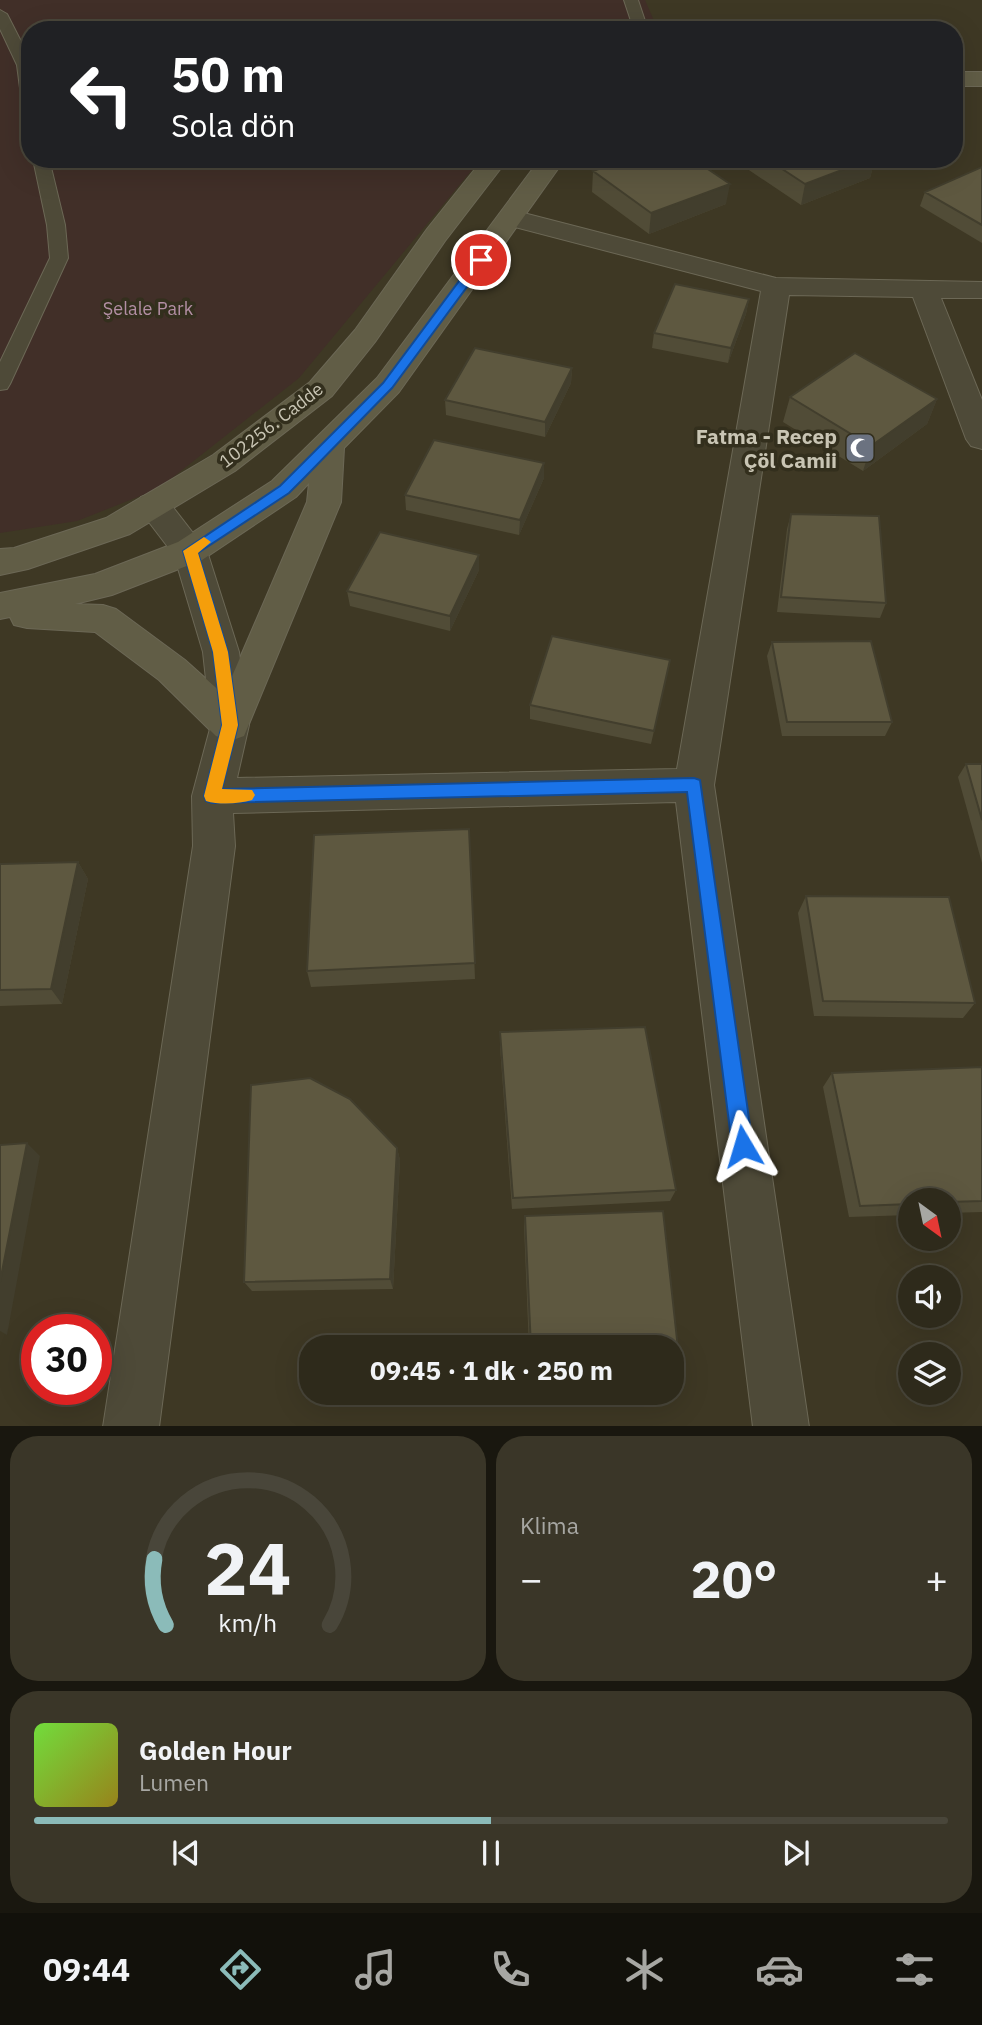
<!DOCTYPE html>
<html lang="tr">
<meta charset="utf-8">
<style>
body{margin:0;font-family:"IBM Plex Sans",sans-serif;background:#3a3628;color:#f1f3f6;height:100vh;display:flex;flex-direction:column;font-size:26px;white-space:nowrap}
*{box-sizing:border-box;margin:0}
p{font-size:23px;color:#a7a7a3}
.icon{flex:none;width:38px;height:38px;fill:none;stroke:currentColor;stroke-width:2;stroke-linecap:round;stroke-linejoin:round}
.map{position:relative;height:1426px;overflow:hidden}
.drawer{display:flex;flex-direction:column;gap:10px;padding:10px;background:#19170f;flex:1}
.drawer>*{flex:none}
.top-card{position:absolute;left:21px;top:21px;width:942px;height:147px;border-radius:28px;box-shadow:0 7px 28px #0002,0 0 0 2px #49463a;background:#202124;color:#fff;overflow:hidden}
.needle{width:46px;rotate:147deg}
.buttons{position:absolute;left:898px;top:1188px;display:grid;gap:14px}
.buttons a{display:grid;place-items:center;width:63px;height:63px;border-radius:50%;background:#2e2a1b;box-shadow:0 7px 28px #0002,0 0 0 2px #49463a;font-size:35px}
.speed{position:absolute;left:21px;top:1314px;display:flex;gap:14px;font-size:35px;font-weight:700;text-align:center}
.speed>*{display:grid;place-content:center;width:91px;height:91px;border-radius:50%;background:#2e2a1b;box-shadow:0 7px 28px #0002,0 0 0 2px #49463a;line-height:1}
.speed .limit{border:10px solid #d22;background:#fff;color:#111}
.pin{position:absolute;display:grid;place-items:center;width:60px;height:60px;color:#fff;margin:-30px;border:4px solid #fff;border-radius:50%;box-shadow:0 2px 7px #0007}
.me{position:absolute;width:77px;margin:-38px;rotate:353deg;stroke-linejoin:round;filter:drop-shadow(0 0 5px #0008)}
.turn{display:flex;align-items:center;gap:24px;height:147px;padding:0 35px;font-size:32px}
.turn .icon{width:91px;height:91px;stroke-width:2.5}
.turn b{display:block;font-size:49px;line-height:60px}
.big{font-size:52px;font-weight:800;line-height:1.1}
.drawer .tile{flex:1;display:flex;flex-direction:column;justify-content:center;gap:10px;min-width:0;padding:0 24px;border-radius:28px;background:#3a3628}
.drawer .dial{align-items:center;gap:0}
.dial svg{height:182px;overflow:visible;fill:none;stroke:#49463a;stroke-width:7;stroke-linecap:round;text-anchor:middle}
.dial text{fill:#f1f3f6;stroke:none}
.song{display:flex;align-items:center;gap:21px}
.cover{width:84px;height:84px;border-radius:10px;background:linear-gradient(135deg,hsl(100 70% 55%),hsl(50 70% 35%))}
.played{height:7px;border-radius:4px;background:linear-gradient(90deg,#8bbbb9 50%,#49463a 50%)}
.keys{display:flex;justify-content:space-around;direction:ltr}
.heat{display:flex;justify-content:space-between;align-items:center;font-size:38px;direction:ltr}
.drawer .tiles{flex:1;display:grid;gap:10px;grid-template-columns:1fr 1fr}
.tile:last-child{grid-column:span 2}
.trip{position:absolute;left:299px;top:1335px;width:385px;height:70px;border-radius:28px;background:#2e2a1b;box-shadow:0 7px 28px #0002,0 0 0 2px #49463a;font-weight:800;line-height:70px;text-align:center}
.tabs{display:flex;height:112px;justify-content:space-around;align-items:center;background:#12110b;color:#a7a7a3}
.tabs .icon{width:49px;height:49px}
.tabs .on{color:#8bbbb9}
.tabs b{font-size:32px;color:#f1f3f6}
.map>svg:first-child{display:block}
.green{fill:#412f28}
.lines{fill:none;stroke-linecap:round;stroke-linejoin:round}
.lane-casing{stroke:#6c6856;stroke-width:2}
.street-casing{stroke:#6c6856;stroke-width:2}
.secondary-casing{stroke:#6c6856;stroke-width:2}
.lane{fill:#4e4a38;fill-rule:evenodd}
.street{fill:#4e4a38;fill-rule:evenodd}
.secondary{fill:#615d46;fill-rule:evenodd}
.wall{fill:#514c37}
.shaded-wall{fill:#423e2d}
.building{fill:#5e5840;stroke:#423e2d;stroke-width:2}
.route{fill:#1a73e8;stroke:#114b97;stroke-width:2}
.slow{fill:#f59e0b}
.labels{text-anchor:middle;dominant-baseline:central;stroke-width:7;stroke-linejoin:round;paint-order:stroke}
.far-park-label{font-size:18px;fill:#b38fa4;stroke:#332f1d}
.far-street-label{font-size:18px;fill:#c9c5b4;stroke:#332f1d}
.poi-label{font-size:21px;font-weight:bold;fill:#c9c5b4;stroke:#332f1d;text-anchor:end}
</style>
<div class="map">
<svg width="982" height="1427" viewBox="0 0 982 1427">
<rect width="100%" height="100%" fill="#3e3824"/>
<!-- green -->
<path class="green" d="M0,0H645L658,30H30V159H481L299,378L158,489L77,521L0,533Z"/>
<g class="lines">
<!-- lane casing -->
<g class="lane-casing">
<path id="lane" d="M624,0H638L648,30H634Z
M0,10L7,14L30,59V108L22,103L17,65L0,29Z
M33,159H49L65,225L68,258L10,384L7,389L0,390V362L50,258L47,225Z"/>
</g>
<!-- street casing -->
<g class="street-casing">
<path id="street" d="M512,210L776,278L982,282V298H941L982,400V449L971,446L966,439L913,297L789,295L714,785L809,1427H753L676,802L233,813L235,846L159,1427H103L193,846L192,796L211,725L203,652L174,555L136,505L141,497L153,493L165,497L207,551L239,652L249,725L237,778L677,769L761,291L503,224L499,218L503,212Z"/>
</g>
<!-- secondary casing -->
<g class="secondary-casing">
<path id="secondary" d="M954,72H982V86H954Z
M483,159H508L445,241L375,342L332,396L235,471L130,534L28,569L0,575V549L14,548L106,518L213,455L310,382L355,330L427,229Z
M540,159H565L399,392L344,448L341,502L244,736L230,741L216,736L159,680L95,632L27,628L14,625L10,617L0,619V593L95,574L178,542L272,481L377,378ZM309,483L307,502L224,695L185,660L116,609L103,605L75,604L112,595L202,560L296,497Z"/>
</g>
<!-- lane -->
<use href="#lane" class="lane"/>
<!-- street -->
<use href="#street" class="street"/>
<!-- secondary -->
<use href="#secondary" class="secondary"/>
</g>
<!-- wall -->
<path class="wall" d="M740,159H875L870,178L801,205L740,164Z
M982,167V243L920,206L925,192Z
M593,171L726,204L649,234L592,192Z
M749,299L746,314L728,363L652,348L654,333Z
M572,368L571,383L545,437L446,415L445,400Z
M790,397L937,399L927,424L863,471L783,422Z
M544,463V478L519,535L406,510L405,495Z
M791,514L886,603L880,618L777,612L787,529Z
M479,570L450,631L350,606L347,591Z
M772,642L892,722L885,736H782L767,656Z
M667,674L651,744L530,719V705Z
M966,764H982V863L958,777Z
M469,829L475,979L311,987L307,971Z
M78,862L88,879L62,1004L0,1006V864Z
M806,896L975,1003L963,1018L814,1016L798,913Z
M500,1032L676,1190L670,1201L512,1209L500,1047Z
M982,1067V1212L948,1213V1200H910V1215L849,1217L823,1087L832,1073Z
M397,1148L400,1160L393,1289L252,1291L244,1282Z
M663,1211L681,1376L675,1383H672V1348H529L524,1226L525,1216Z"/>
<!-- shaded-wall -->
<path class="shaded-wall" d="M871,159H875L870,178L801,205L805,184Z
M730,184L726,204L649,234L651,213Z
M749,299L746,314L728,363L731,348Z
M572,368L571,383L545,437V422Z
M937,399L927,424L863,471L871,446Z
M544,463V478L519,535L520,520Z
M479,555V570L450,631V616Z
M78,862L88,879L62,1004L51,989Z
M27,1143L40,1156L7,1335L0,1331V1282Z
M397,1148L400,1160L393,1289L390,1279Z"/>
<!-- building -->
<path class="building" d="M627,159H693L730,184L651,213L593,171Z
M767,159H871L805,184Z
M982,167V225L925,192Z
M675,284L749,299L731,348L654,333Z
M475,348L572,368L545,422L445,400Z
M855,353L937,399L871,446L790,397Z
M434,440L544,463L520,520L405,495Z
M791,514L879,516L886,603L781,597Z
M380,532L479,555L450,616L347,591Z
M552,636L670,660L654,731L530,705Z
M871,641L892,722H787L772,642Z
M966,764H982V820Z
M469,829L475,963L307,971L314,835Z
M78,862L51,989L0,990V864Z
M806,896L949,897L975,1003L823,1001Z
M645,1027L676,1190L513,1198L500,1032Z
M982,1067V1201L948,1202V1200H910V1204L860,1206L832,1073Z
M310,1078L350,1099L397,1148L390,1279L244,1282L251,1085Z
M27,1143L0,1282V1145Z
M663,1211L681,1376H672V1348H531L525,1216Z"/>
<!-- route -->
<path class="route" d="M477,257L487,260L392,388L304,478L289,493L198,553L228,652L238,725L222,789L694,778L700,780L753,1146L750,1153L743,1156L735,1153L732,1146L687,792L212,803L206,801L204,796L222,725L213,652L183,551L280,486L383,383Z"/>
<!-- slow -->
<path class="slow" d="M204,537L211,542L198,553L228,652L238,725L222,789L252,790L255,795L252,800C239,804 219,805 206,801L204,796L222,725L213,652L183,551Z"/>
<!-- icons -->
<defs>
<g id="mosque-square" transform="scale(1.575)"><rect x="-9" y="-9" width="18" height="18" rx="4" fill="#6b7280" stroke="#332f1d"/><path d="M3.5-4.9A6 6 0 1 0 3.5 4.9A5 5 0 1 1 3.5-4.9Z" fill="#fff"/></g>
</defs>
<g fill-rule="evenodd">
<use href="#mosque-square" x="860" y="448"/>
</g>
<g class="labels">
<!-- far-park labels -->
<g class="far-park-label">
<text x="148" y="308">Şelale Park</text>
</g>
<!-- far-street labels -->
<g class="far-street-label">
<text transform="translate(271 425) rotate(-38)">102256. Cadde</text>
</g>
<!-- poi labels -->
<g class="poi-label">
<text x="837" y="436">Fatma - Recep<tspan x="837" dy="24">Çöl Camii</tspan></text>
</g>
</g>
</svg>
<div class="buttons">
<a><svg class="needle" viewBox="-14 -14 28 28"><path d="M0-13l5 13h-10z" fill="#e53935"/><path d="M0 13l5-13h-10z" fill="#a7a7a3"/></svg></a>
<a><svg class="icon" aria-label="sound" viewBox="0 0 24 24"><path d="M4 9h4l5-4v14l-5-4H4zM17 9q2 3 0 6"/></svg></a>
<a><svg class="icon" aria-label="layers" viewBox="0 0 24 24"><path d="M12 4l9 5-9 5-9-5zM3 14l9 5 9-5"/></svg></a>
</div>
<div class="speed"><div class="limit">30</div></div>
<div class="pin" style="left:481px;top:260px;background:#d93025"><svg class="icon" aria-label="arrive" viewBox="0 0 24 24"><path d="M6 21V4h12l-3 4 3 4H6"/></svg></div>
<svg class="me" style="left:743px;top:1146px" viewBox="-20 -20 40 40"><path d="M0-17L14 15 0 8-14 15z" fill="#1a73e8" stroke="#fff" stroke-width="4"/></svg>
<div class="trip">09:45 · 1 dk · 250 m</div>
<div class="top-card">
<div class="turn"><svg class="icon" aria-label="left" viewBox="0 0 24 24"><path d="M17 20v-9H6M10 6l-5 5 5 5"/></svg><div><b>50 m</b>Sola dön</div></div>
</div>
</div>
<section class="drawer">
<div class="tiles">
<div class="tile dial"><svg viewBox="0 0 100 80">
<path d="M14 69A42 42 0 1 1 86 69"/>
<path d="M14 69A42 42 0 0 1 9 40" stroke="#8bbbb9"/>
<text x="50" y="56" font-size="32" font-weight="700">24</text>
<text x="50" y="72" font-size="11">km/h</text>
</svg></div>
<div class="tile"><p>Klima</p>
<div class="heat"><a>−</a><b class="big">20°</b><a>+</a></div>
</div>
<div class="tile">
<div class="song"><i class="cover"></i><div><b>Golden Hour</b><p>Lumen</p></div></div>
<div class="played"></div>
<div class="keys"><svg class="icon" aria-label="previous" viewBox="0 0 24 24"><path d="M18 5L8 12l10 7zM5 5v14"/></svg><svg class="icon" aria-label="pause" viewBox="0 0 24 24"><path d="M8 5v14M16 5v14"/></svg><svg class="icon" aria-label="next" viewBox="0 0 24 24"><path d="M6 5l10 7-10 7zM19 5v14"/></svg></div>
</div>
</div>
</section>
<nav class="tabs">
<b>09:44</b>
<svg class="icon on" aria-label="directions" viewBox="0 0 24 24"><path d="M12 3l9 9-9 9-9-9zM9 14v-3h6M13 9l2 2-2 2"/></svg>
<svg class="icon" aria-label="music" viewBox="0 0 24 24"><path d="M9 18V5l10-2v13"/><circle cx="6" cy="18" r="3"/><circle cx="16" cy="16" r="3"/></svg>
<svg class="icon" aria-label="phone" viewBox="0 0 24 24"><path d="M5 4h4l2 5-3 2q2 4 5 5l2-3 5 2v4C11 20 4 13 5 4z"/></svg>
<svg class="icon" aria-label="climate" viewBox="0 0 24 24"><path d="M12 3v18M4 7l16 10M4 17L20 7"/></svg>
<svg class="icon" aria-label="car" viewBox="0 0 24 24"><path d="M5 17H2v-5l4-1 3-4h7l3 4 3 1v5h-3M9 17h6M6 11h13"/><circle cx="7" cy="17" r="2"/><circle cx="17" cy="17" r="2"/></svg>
<svg class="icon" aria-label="filters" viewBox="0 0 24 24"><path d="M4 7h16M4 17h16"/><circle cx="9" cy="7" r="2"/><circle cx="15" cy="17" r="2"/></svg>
</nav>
